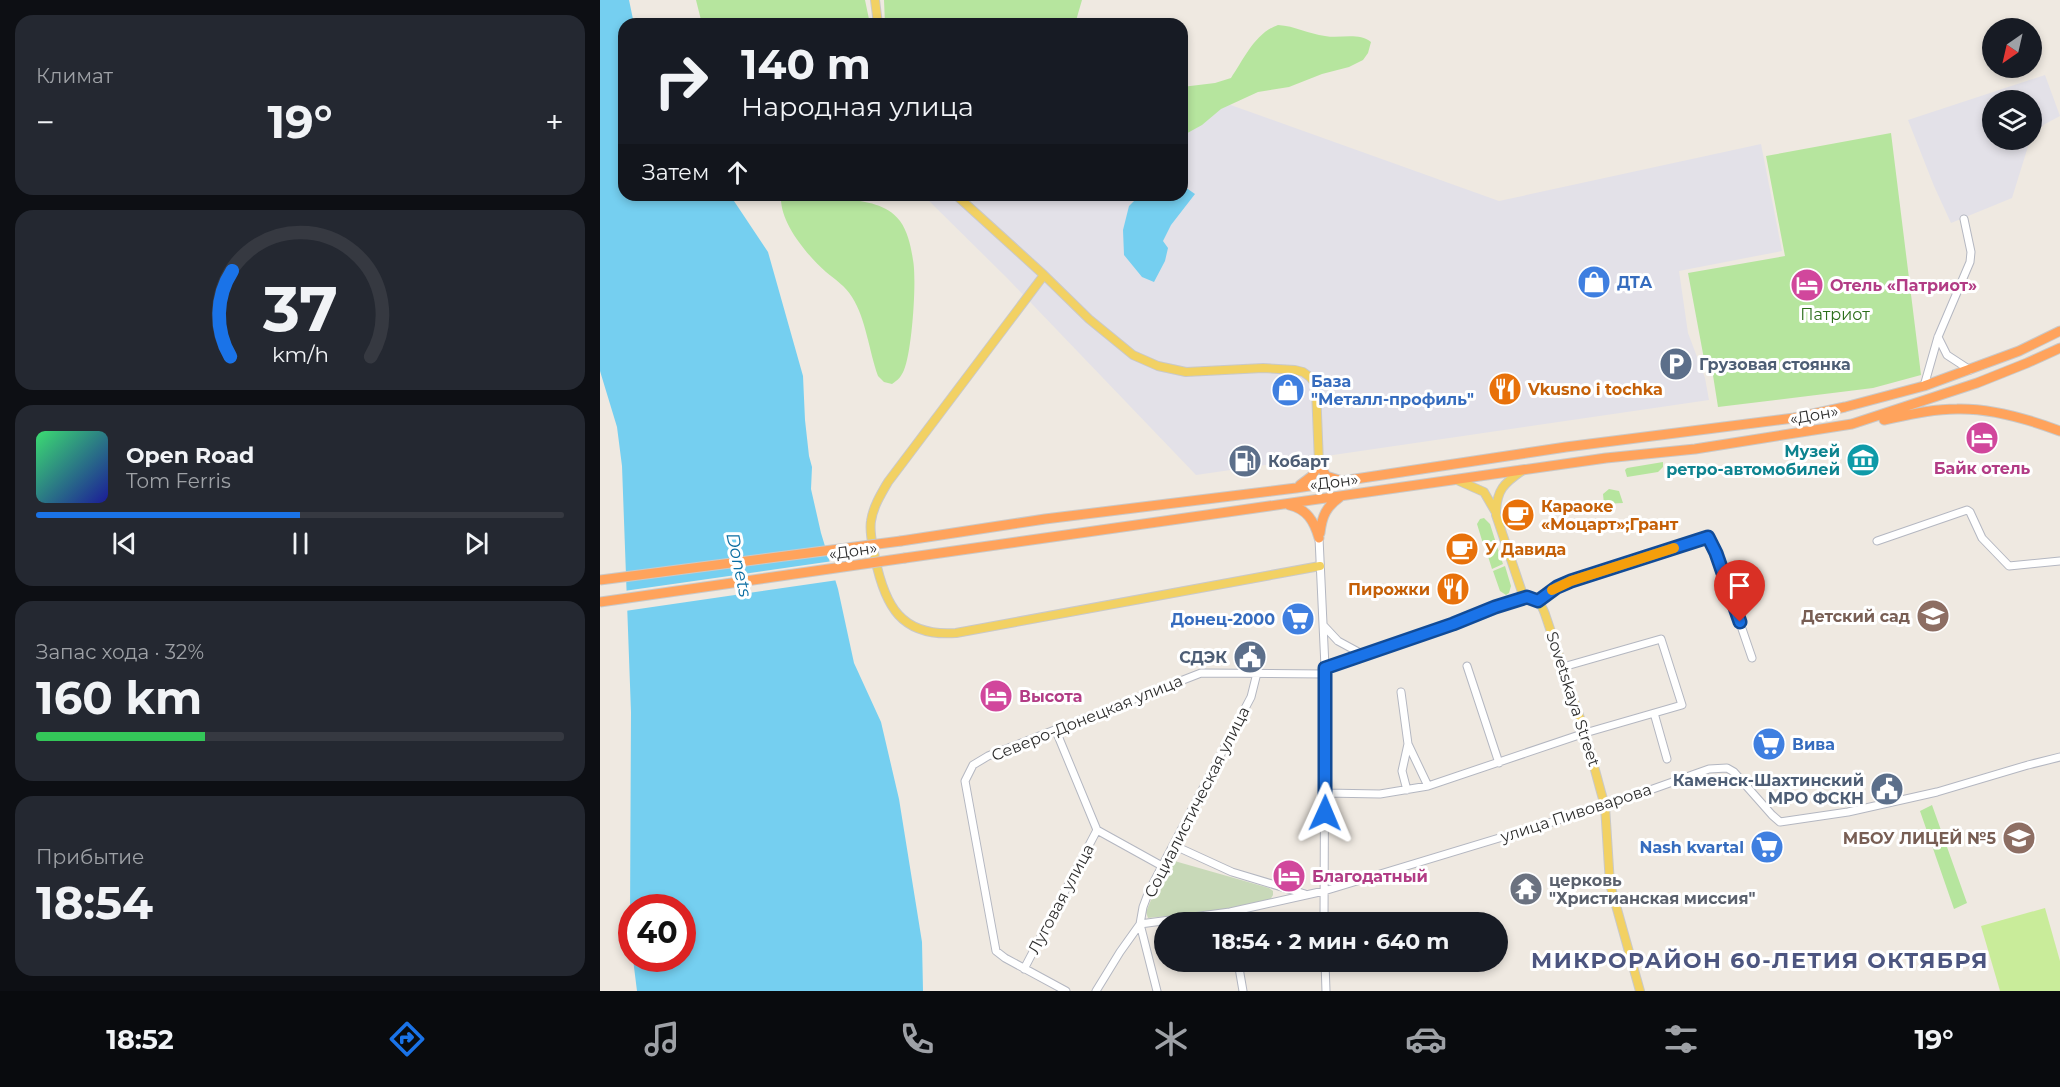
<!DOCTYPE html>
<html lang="ru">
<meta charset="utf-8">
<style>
body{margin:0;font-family:Montserrat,sans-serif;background:#242831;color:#f1f3f6;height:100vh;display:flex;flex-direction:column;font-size:22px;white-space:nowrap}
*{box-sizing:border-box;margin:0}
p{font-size:20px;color:#9ea1a6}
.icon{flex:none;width:33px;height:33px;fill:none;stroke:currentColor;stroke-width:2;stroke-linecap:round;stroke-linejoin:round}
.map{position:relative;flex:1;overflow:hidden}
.drawer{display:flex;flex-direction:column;gap:15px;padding:15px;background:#0d0f14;width:600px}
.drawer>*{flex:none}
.guide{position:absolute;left:18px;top:18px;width:570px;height:183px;border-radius:18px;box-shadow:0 3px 9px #0003;background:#171b24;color:#f1f3f6;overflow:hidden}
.needle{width:39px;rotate:214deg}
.buttons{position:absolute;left:1382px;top:18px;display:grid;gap:12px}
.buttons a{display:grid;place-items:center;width:60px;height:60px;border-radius:50%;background:#171b24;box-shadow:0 3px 9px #0003;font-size:30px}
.speed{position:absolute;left:18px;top:894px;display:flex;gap:12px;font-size:30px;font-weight:700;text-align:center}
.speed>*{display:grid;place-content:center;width:78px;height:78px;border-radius:50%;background:#171b24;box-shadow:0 3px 9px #0003;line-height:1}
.speed .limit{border:9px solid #d22;background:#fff;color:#111}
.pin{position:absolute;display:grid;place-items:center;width:51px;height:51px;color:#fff;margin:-62px -26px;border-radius:50% 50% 50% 0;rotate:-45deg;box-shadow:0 0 6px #0007}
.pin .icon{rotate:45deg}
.me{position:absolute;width:66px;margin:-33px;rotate:1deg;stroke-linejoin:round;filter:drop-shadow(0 0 4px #0008)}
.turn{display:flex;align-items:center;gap:21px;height:126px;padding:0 24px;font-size:27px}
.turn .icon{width:78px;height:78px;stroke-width:2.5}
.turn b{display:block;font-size:42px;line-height:51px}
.then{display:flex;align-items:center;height:57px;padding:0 24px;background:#0003;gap:12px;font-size:22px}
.big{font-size:45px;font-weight:700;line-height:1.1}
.drawer .card{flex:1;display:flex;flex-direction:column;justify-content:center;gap:9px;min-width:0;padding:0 21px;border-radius:18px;background:#242831}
.drawer .dial{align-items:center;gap:0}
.dial svg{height:156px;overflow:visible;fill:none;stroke:#363941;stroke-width:7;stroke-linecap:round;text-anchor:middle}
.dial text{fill:#f1f3f6;stroke:none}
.song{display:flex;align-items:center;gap:18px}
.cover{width:72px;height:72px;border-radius:9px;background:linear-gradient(135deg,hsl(140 70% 55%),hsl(240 70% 35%))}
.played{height:6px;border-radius:3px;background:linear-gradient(90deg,#1a73e8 50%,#363941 50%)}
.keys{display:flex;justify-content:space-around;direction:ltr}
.heat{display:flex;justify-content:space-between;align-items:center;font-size:33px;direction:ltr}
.charge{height:9px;border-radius:4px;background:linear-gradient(90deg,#34c759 32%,#363941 0)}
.trip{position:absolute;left:554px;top:912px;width:354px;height:60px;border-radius:30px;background:#171b24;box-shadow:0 3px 9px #0003;font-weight:700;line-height:60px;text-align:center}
.tabs{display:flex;height:96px;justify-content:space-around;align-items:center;background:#090b0e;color:#9ea1a6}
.tabs .icon{width:42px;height:42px}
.tabs .selected{color:#1a73e8}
.tabs b{font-size:27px;color:#f1f3f6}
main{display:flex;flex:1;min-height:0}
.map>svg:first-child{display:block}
.industrial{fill:#e3e1e8}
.green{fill:#b6e59e}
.cemetery{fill:#c8d9b8}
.pitch{fill:#c9ec9a}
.water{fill:#75cff0}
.pier{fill:#efe9e1}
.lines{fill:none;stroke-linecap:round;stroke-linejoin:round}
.minor-casing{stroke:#b4b7c1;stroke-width:9}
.major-casing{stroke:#c9c9c9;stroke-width:10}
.highway-casing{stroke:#c9c9c9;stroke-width:11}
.minor{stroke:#fff;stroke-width:7}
.major{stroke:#f2d163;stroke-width:8}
.highway{stroke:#ffa35c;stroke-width:9}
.highway-bridge-casing{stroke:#c9c9c9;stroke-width:11;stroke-linecap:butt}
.highway-bridge{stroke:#ffa35c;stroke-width:9}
.route-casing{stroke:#114b97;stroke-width:15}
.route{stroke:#1a73e8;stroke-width:10}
.slow{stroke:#f59e0b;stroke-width:10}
.labels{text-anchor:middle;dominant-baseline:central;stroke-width:6;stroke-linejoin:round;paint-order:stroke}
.shop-label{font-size:16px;font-weight:bold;fill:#366cbe;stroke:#fff;text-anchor:start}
.hotel-label{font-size:16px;font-weight:bold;fill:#b23c85;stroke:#fff;text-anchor:start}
.park-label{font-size:16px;fill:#2c6e1b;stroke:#fff}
.service-label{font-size:16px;font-weight:bold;fill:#4e5e75;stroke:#fff;text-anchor:start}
.food-label{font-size:16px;font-weight:bold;fill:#c56008;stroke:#fff;text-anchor:start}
.street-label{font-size:16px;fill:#2e2e2e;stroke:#fff}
.culture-label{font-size:16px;font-weight:bold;fill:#0d838f;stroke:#fff;text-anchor:end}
.education-label{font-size:16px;font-weight:bold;fill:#785e54;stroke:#fff;text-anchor:end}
.worship-label{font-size:16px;font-weight:bold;fill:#5b616d;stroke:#fff;text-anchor:start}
.water-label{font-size:18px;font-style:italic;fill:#0d6fa3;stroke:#fff}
.district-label{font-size:22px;font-weight:bold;letter-spacing:1.5px;fill:#4d5680;stroke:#fff}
</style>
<main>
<section class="drawer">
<div class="card"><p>Климат</p>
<div class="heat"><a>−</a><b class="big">19°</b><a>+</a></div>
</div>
<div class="card dial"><svg viewBox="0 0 100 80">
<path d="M14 69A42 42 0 1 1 86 69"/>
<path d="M14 69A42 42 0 0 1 15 25" stroke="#1a73e8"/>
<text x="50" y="56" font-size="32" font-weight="700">37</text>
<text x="50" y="72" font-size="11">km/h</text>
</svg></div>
<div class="card">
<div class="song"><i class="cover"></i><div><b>Open Road</b><p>Tom Ferris</p></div></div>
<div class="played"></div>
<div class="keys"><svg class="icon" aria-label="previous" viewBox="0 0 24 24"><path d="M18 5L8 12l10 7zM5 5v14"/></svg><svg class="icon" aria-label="pause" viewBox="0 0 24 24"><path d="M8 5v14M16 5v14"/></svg><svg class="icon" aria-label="next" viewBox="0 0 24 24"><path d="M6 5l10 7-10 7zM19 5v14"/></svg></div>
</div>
<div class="card"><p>Запас хода · 32%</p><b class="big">160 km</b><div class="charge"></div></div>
<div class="card"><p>Прибытие</p><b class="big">18:54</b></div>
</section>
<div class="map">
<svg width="1460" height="991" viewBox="0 0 1460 991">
<rect width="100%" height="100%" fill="#efe9e1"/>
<!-- industrial -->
<path class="industrial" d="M1445,75L1460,116L1445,124L1431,136V100H1392V140H1430L1412,198L1351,223L1334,186L1308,120Z
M597,93L899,201L1161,144L1182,251L1079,271L1088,333L1105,378L1109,400L596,475L408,279L323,195H582V94Z"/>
<!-- green -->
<path class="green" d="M96,0H265L270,24H102Z
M284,0H482L475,24H285Z
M678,25C695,26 709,34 725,36C740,39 758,32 771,42L768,53L763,60L749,67L722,74L689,87L658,92L621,109L602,125L582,136V87L615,83L631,78C644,59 655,33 678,25Z
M1291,133L1321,375L1273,388L1118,407L1112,369L1104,359L1088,273L1185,256L1166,156Z
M181,195H243L246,198C267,203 286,203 300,221C308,232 311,247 313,260C317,280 312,352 304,370C301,377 298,380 292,384L284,382L278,376C269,351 266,319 252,297C245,286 236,280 226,272C206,254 179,222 181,195Z
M1063,462V467L1058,472L1027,477L1025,470L1027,468Z
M1009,489L1019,491L1023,503L1004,504L1003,494Z
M884,518L890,524L896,543L884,547L877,524L880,519Z
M897,546L903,564L892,569L886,550Z
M905,566L911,586L909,593L906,595L900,591L893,571Z
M1332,805L1367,903L1354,909L1320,811Z"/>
<!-- cemetery -->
<path class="cemetery" d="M571,860L669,888L673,891V895L670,900L625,910L548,918L546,912L566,864Z"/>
<!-- pitch -->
<path class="pitch" d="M1445,908L1460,961V991H1400L1381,926Z"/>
<!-- water -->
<path class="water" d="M0,0H29L34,24H24V195H130L168,252L203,376L205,420L209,456L212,467L211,489L221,533L238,589L254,663L281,722L299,799L322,942L323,991H37L33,959L82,958V908H32L31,938L30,921L31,712L22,466L17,427L0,371Z
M582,185L595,194L571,225L563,241L568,248L565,261L554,282L542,277L524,255L523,230L529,206L540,195H582Z"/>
<!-- pier -->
<path class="pier" d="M233,561L238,580L25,611L24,591Z"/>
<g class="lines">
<!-- minor casing -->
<g class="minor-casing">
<path id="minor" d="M1338,337L1347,355L1370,370
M1324,386L1338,337L1370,262L1371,252L1364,219
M719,538L725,667L724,922
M1277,541L1367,510L1370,512L1382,538L1409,566L1460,561
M938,601L957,587L971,581L1108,537L1116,553L1152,658
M724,626L738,641L762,654
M867,666L899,763
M725,667L924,598
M801,692L808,744L828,786
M1054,713L1067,759
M456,731L497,830L562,866
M807,790L802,771L808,744
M725,793L780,794L828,786L985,733L1082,705L1061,639L963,667
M573,845L632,872L705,894
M638,962L643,991
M725,962L726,991
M424,969L497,830
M466,991L405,958L396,951L365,781L373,765L388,756L601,673L725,674
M496,991L520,952L540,924L543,907L549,891L651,697L657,673
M557,991L540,924L630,912L724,891L1005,806L1109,769L1127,768L1134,772L1172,815L1180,822L1248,812L1337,792L1428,765L1460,757"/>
</g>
<!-- major casing -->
<g class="major-casing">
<path id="major" d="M275,0L278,24
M356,195L444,275L489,319L533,355L558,366L586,372L663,368L695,370L703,372L710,377L714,382L716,389L719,463
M444,275L288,482C281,494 273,507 271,521C269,533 273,546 275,558C285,606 301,637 356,633L720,566
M923,470C904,483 896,490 896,515L924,598C936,596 941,603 945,614L985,733L1001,792L1005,806L1010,884L1040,991
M857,480L884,492L895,511"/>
</g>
<!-- highway casing -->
<g class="highway-casing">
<path id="highway" d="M1284,420C1308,415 1332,409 1357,409C1391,408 1428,419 1460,431
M719,463L726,476L739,480
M700,485L712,476L719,463
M689,505C707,509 714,521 719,538
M720,533C722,516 726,507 740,497
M301,541L445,519L696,488L966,447L1194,418L1245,407L1324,386L1419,351L1460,331
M305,558L1006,458L1095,449L1252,424L1377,383L1427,363L1460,348"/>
</g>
<!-- minor -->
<use href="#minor" class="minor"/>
<!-- major -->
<use href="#major" class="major"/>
<!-- highway -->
<use href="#highway" class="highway"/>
<!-- highway-bridge casing -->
<g class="highway-bridge-casing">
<path id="highway-bridge" d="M0,580L301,541
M0,602L305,558"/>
</g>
<!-- highway-bridge -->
<use href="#highway-bridge" class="highway-bridge"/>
</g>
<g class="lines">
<!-- route casing -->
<g class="route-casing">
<path id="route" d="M725,813V668L853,624L895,607L927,597L938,601L957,587L971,581L1108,537L1116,553L1140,622"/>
</g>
<!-- route -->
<use href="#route" class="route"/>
<!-- slow -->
<path class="slow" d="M952,590L971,581L1074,548"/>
</g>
<!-- icons -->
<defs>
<g id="shop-disc" transform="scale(1.725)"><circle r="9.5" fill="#3f7fe0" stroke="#fff"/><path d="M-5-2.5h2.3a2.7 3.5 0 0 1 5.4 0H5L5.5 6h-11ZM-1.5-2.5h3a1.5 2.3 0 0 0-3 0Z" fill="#fff"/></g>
<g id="hotel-disc" transform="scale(1.725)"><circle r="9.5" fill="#d1479c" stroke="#fff"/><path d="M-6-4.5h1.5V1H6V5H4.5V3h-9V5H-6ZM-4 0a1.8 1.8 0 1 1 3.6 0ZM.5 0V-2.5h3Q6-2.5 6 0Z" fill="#fff"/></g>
<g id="parking-disc" transform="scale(1.725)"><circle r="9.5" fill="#5c6f8a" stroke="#fff"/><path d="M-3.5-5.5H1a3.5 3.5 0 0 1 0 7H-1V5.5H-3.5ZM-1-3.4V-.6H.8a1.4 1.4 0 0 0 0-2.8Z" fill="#fff"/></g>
<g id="restaurant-disc" transform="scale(1.725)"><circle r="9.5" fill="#e8710a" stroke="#fff"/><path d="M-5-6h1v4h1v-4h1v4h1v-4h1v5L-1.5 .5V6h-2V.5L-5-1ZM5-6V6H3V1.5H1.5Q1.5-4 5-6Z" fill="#fff"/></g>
<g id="museum-disc" transform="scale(1.725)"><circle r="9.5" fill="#0f9aa8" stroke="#fff"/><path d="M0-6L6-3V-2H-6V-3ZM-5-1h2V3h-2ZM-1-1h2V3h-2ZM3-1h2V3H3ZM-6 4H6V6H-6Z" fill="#fff"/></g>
<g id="fuel-disc" transform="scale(1.725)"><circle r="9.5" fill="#5c6f8a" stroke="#fff"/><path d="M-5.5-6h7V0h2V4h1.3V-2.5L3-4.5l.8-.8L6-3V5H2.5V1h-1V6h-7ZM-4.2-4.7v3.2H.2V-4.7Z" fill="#fff"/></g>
<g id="cafe-disc" transform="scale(1.725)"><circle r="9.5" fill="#e8710a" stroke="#fff"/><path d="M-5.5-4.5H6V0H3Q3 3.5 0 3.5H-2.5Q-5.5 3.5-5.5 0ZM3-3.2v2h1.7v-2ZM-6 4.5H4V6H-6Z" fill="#fff"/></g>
<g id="school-disc" transform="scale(1.725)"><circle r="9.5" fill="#8d6e63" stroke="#fff"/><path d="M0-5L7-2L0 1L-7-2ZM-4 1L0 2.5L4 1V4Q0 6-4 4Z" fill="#fff"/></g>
<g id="supermarket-disc" transform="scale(1.725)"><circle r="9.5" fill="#3f7fe0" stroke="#fff"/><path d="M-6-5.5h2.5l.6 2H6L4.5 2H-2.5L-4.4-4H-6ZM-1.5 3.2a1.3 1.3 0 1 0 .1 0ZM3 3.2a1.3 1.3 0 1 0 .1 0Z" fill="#fff"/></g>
<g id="civic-disc" transform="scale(1.725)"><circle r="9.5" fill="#5c6f8a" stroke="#fff"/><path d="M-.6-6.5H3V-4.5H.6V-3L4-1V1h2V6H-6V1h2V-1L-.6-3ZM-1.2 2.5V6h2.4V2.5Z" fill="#fff"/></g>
<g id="temple-disc" transform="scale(1.725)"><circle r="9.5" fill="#6b7280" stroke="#fff"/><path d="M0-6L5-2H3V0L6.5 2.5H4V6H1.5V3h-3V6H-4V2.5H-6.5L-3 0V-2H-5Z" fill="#fff"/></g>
</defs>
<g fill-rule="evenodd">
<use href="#shop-disc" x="994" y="282"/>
<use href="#hotel-disc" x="1207" y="285"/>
<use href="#parking-disc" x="1076" y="364"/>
<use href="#restaurant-disc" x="905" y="389"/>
<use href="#shop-disc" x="688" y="390"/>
<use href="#hotel-disc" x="1382" y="438"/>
<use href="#museum-disc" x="1263" y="460"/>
<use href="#fuel-disc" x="645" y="461"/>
<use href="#cafe-disc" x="918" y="515"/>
<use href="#cafe-disc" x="862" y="549"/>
<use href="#restaurant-disc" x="853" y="589"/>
<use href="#school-disc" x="1333" y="616"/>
<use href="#supermarket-disc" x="698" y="619"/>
<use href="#civic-disc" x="650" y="657"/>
<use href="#hotel-disc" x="396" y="696"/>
<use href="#supermarket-disc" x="1169" y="744"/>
<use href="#civic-disc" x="1287" y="789"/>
<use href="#school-disc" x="1419" y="838"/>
<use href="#supermarket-disc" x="1167" y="847"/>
<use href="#hotel-disc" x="689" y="876"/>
<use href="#temple-disc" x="926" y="889"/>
</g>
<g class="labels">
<!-- shop labels -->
<g class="shop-label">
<text x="1017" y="282">ДТА</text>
<text x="711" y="381">База<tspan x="711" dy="18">"Металл-профиль"</tspan></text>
<text x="675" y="619" text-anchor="end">Донец-2000</text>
<text x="1192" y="744">Вива</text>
<text x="1144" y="847" text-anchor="end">Nash kvartal</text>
</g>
<!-- hotel labels -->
<g class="hotel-label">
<text x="1230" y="285">Отель «Патриот»</text>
<text x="1382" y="468" text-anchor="middle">Байк отель</text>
<text x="419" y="696">Высота</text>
<text x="712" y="876">Благодатный</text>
</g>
<!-- park labels -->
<g class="park-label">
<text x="1235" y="314">Патриот</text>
</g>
<!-- service labels -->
<g class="service-label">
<text x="1099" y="364">Грузовая стоянка</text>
<text x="668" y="461">Кобарт</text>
<text x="627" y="657" text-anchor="end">СДЭК</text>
<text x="1264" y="780" text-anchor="end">Каменск-Шахтинский<tspan x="1264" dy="18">МРО ФСКН</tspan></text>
</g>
<!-- food labels -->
<g class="food-label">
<text x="928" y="389">Vkusno i tochka</text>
<text x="941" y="506">Караоке<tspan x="941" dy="18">«Моцарт»;Грант</tspan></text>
<text x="885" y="549">У Давида</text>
<text x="830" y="589" text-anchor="end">Пирожки</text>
</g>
<!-- street labels -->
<g class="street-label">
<text transform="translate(1214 415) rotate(-10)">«Дон»</text>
<text transform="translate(734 482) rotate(-7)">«Дон»</text>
<text transform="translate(253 551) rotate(-8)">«Дон»</text>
<text transform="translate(973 699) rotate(72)">Sovetskaya Street</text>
<text transform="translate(487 718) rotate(-22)">Северо-Донецкая улица</text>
<text transform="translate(597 802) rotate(-63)">Социалистическая улица</text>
<text transform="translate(976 813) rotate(-18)">улица Пивоварова</text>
<text transform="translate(461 899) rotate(-62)">Луговая улица</text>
</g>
<!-- culture labels -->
<g class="culture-label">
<text x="1240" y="451">Музей<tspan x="1240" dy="18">ретро-автомобилей</tspan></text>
</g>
<!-- education labels -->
<g class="education-label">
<text x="1310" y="616">Детский сад</text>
<text x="1396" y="838">МБОУ ЛИЦЕЙ №5</text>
</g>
<!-- worship labels -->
<g class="worship-label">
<text x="949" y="880">церковь<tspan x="949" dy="18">"Христианская миссия"</tspan></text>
</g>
<!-- water labels -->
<g class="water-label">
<text transform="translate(139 565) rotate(78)">Donets</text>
</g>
<!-- district labels -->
<g class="district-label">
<text x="1160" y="960">МИКРОРАЙОН 60-ЛЕТИЯ ОКТЯБРЯ</text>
</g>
</g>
</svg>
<div class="buttons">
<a><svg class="needle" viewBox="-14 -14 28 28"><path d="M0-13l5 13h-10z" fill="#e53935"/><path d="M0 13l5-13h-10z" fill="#9ea1a6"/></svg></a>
<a><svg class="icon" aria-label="layers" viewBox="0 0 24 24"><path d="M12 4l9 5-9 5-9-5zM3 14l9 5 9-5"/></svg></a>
</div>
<div class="speed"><div class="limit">40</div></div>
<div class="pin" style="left:1140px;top:622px;background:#d93025"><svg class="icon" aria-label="arrive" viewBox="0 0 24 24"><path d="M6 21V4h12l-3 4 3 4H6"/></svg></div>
<svg class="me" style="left:725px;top:813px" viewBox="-20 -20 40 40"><path d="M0-17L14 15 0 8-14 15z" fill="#1a73e8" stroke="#fff" stroke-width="4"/></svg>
<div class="trip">18:54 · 2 мин · 640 m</div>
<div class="guide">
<div class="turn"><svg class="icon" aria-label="right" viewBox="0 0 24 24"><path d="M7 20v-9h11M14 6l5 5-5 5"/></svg><div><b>140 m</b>Народная улица</div></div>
<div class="then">Затем<svg class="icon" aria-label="ahead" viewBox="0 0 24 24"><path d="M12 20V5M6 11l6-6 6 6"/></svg></div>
</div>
</div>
</main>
<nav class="tabs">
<b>18:52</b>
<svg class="icon selected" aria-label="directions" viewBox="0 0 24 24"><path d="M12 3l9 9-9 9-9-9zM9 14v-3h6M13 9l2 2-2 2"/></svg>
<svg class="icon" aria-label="music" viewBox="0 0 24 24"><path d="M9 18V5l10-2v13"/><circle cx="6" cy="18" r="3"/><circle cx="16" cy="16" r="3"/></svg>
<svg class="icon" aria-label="phone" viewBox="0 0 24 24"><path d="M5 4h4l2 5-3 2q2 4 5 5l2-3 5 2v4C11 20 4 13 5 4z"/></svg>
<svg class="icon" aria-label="climate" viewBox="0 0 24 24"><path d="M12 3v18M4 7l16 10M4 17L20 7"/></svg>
<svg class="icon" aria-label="car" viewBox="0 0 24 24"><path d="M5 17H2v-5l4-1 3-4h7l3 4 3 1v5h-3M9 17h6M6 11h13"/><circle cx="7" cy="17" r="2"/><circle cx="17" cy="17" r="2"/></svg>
<svg class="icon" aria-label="filters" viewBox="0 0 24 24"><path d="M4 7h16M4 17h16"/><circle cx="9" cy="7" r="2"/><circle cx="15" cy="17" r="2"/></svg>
<b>19°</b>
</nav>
